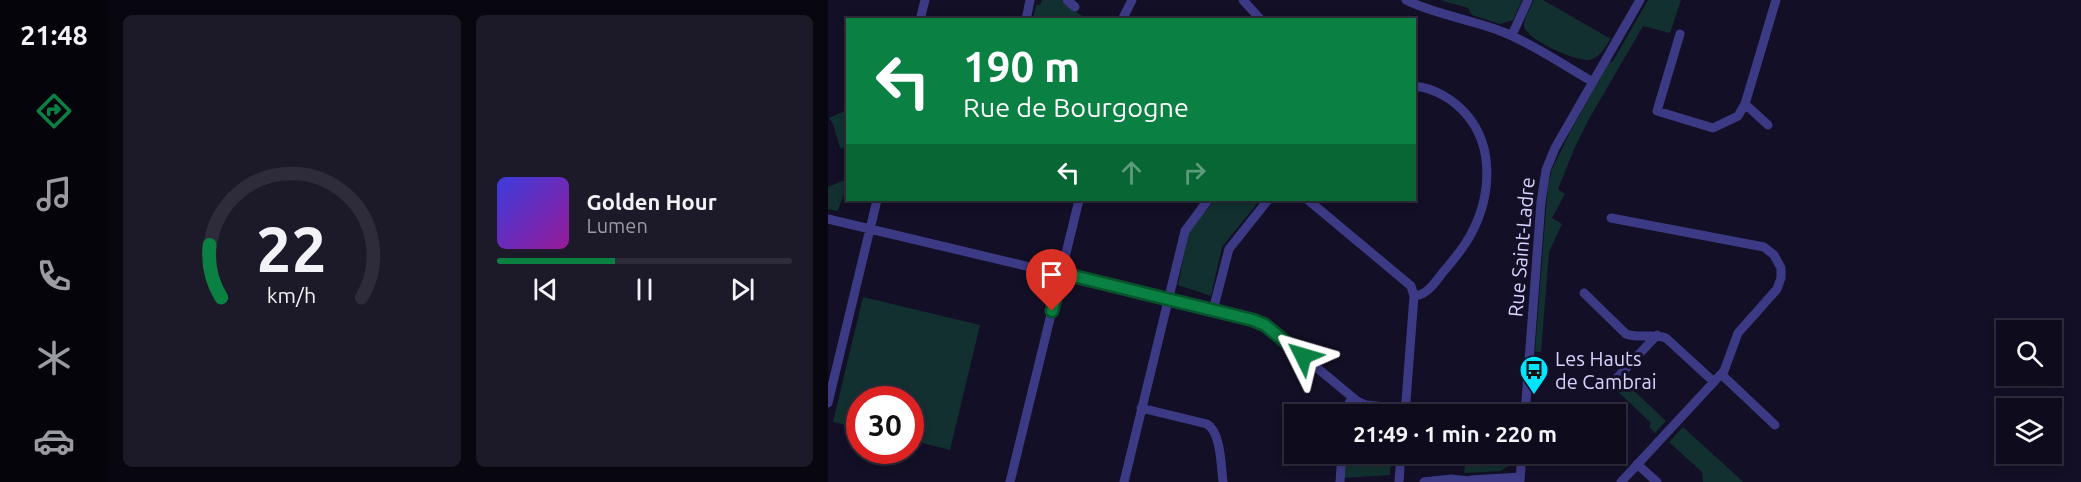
<!DOCTYPE html>
<html lang="fr">
<meta charset="utf-8">
<style>
body{margin:0;font-family:Ubuntu,sans-serif;background:#1c1929;color:#f1f3f6;height:100vh;display:flex;flex-direction:column;font-size:22px;white-space:nowrap}
*{box-sizing:border-box;margin:0}
p{font-size:20px;color:#9b9ba3}
.icon{flex:none;width:33px;height:33px;fill:none;stroke:currentColor;stroke-width:2;stroke-linecap:round;stroke-linejoin:round}
.map{position:relative;flex:1;overflow:hidden}
.sheet{display:flex;flex-direction:column;gap:15px;padding:15px;background:#08060f;width:720px}
.sheet>*{flex:none}
.banner{position:absolute;left:18px;top:18px;width:570px;height:183px;border-radius:0px;box-shadow:0 3px 9px #0003,0 0 0 2px #2e2b3b;background:#0b8043;color:#fff;overflow:hidden}
.buttons{position:absolute;left:1168px;top:320px;display:grid;gap:12px}
.buttons a{display:grid;place-items:center;width:66px;height:66px;border-radius:0px;background:#0e0b1c;box-shadow:0 3px 9px #0003,0 0 0 2px #2e2b3b;font-size:30px}
.speed{position:absolute;left:18px;top:386px;display:flex;gap:12px;font-size:30px;font-weight:700;text-align:center}
.speed>*{display:grid;place-content:center;width:78px;height:78px;border-radius:50%;background:#0e0b1c;box-shadow:0 3px 9px #0003,0 0 0 2px #2e2b3b;line-height:1}
.speed .limit{border:9px solid #d22;background:#fff;color:#111}
.pin{position:absolute;display:grid;place-items:center;width:51px;height:51px;color:#fff;margin:-62px -26px;border-radius:50% 50% 50% 0;rotate:-45deg;box-shadow:0 0 6px #0007}
.pin .icon{rotate:45deg}
.me{position:absolute;width:66px;margin:-33px;rotate:310deg;stroke-linejoin:round;filter:drop-shadow(0 0 4px #0008)}
.turn{display:flex;align-items:center;gap:21px;height:126px;padding:0 18px;font-size:27px}
.turn .icon{width:78px;height:78px;stroke-width:2.5}
.turn b{display:block;font-size:42px;line-height:51px}
.lanes{display:flex;align-items:center;height:57px;padding:0 18px;background:#0003;justify-content:center;gap:30px;direction:ltr}
.lanes .off{opacity:.35}
.sheet .card{flex:1;display:flex;flex-direction:column;justify-content:center;gap:9px;min-width:0;padding:0 21px;border-radius:9px;background:#1c1929}
.sheet .dial{align-items:center;gap:0}
.dial svg{height:156px;overflow:visible;fill:none;stroke:#2e2b3b;stroke-width:7;stroke-linecap:round;text-anchor:middle}
.dial text{fill:#f1f3f6;stroke:none}
.song{display:flex;align-items:center;gap:18px}
.cover{width:72px;height:72px;border-radius:9px;background:linear-gradient(135deg,hsl(240 70% 55%),hsl(300 70% 35%))}
.played{height:6px;border-radius:3px;background:linear-gradient(90deg,#0b8043 40%,#2e2b3b 40%)}
.keys{display:flex;justify-content:space-around;direction:ltr}
.sheet .tiles{flex:1;display:grid;gap:15px;grid-template-columns:repeat(2,1fr)}
.trip{position:absolute;left:456px;top:404px;width:342px;height:60px;border-radius:0px;background:#0e0b1c;box-shadow:0 3px 9px #0003,0 0 0 2px #2e2b3b;font-weight:700;line-height:60px;text-align:center}
main{display:flex;flex:1;min-height:0}
.menu{display:flex;flex-direction:column;width:108px;justify-content:space-around;align-items:center;background:#06040b;color:#9b9ba3}
.menu .icon{width:42px;height:42px}
.menu .selected{color:#0b8043}
.menu b{font-size:27px;color:#f1f3f6}
.map>svg:first-child{display:block}
.green{fill:#12302f}
.lines{fill:none;stroke-linecap:round;stroke-linejoin:round}
.minor{stroke:#3d3a85;stroke-width:9}
.route-casing{stroke:#07532c;stroke-width:15}
.route{stroke:#0b8043;stroke-width:10}
.labels{text-anchor:middle;dominant-baseline:central;stroke-width:6;stroke-linejoin:round;paint-order:stroke}
.street-label{font-size:20px;fill:#d9d4ff;stroke:#130f26}
.poi-label{font-size:20px;fill:#d9d4ff;stroke:#130f26;text-anchor:start}
</style>
<main>
<nav class="menu">
<b>21:48</b>
<svg class="icon selected" aria-label="directions" viewBox="0 0 24 24"><path d="M12 3l9 9-9 9-9-9zM9 14v-3h6M13 9l2 2-2 2"/></svg>
<svg class="icon" aria-label="music" viewBox="0 0 24 24"><path d="M9 18V5l10-2v13"/><circle cx="6" cy="18" r="3"/><circle cx="16" cy="16" r="3"/></svg>
<svg class="icon" aria-label="phone" viewBox="0 0 24 24"><path d="M5 4h4l2 5-3 2q2 4 5 5l2-3 5 2v4C11 20 4 13 5 4z"/></svg>
<svg class="icon" aria-label="climate" viewBox="0 0 24 24"><path d="M12 3v18M4 7l16 10M4 17L20 7"/></svg>
<svg class="icon" aria-label="car" viewBox="0 0 24 24"><path d="M5 17H2v-5l4-1 3-4h7l3 4 3 1v5h-3M9 17h6M6 11h13"/><circle cx="7" cy="17" r="2"/><circle cx="17" cy="17" r="2"/></svg>
</nav>
<section class="sheet">
<div class="tiles">
<div class="card dial"><svg viewBox="0 0 100 80">
<path d="M14 69A42 42 0 1 1 86 69"/>
<path d="M14 69A42 42 0 0 1 8 42" stroke="#0b8043"/>
<text x="50" y="56" font-size="32" font-weight="700">22</text>
<text x="50" y="72" font-size="11">km/h</text>
</svg></div>
<div class="card">
<div class="song"><i class="cover"></i><div><b>Golden Hour</b><p>Lumen</p></div></div>
<div class="played"></div>
<div class="keys"><svg class="icon" aria-label="previous" viewBox="0 0 24 24"><path d="M18 5L8 12l10 7zM5 5v14"/></svg><svg class="icon" aria-label="pause" viewBox="0 0 24 24"><path d="M8 5v14M16 5v14"/></svg><svg class="icon" aria-label="next" viewBox="0 0 24 24"><path d="M6 5l10 7-10 7zM19 5v14"/></svg></div>
</div>
</div>
</section>
<div class="map">
<svg width="1253" height="482" viewBox="0 0 1253 482">
<rect width="100%" height="100%" fill="#130f26"/>
<!-- green -->
<path class="green" d="M214,0H233L258,19L205,20L208,5H212Z
M612,0H694L685,20L672,24L644,15L640,8Z
M706,0H715L783,39C777,47 771,59 760,60C747,61 697,39 696,26C696,18 703,7 706,0Z
M820,0H853L842,33L815,26L761,119L747,147L730,189L737,194L724,218L734,224L721,252L713,352H707L717,221L720,186L724,169L742,132L781,63L785,61Z
M19,110V113L17,114L19,120V149L12,148L5,124L1,118Z
M19,179C20,191 13,199 10,211L0,209V187Z
M387,200H432L394,247L383,296L350,285L361,230Z
M35,297L152,325L122,450L83,440L82,399H32L31,428L5,422Z
M791,385L802,387L838,421L827,433L821,427L823,423L786,388Z
M855,427L911,478L915,482H875L874,472L841,442Z
M516,453H563L562,475L514,478Z
M638,458L681,461L680,466L673,471L636,473Z"/>
<g class="lines">
<!-- minor -->
<path class="minor" d="M239,0L247,7
M415,0L433,20
M578,0C608,15 643,19 675,32C707,45 735,65 765,82
M92,20L97,0
M198,20L202,0
M294,20L304,0
M852,34L829,111L885,128L910,116L917,104
M684,35L700,0
M940,125L917,104L948,0
M480,200L583,286L586,296L577,414
M783,218L936,247L946,255L953,268V278L949,289L910,333L896,371L793,482
M0,219L425,320L442,329L529,401L538,405L577,409
M756,293L798,334C811,339 825,333 838,338L886,382
M586,296C600,295 607,282 616,271C626,259 636,248 643,234C663,197 667,147 638,114C625,99 606,88 586,86
M385,310L401,249L440,200
M893,374L947,425
M786,381L829,335
M0,403L49,200
M313,408L379,424C393,432 393,466 395,482
M516,414L524,397
M697,414L713,202L718,170L727,148L812,0
M809,464L829,482
M643,480L692,477
M692,481L694,453
M182,482L251,200
M296,482L357,231L380,200
M512,482L514,453
M571,482L573,453
M596,482L623,479L649,482"/>
</g>
<g class="lines">
<!-- route casing -->
<g class="route-casing">
<path id="route" d="M224,311L233,273L425,320L437,325L475,356"/>
</g>
<!-- route -->
<use href="#route" class="route"/>
</g>
<!-- icons -->
<defs>
<g id="bus-pin" transform="scale(1.5)"><path d="M0 17L-7.5 6A9.5 9.5 0 1 1 7.5 6Z" fill="#00e5ff" stroke="#130f26"/><path d="M-5-6H5V4H4V6H2V4H-2V6H-4V4H-5ZM-3.5-4V0h7V-4ZM-3.5 1.2v1.5H-2V1.2ZM2 1.2v1.5H3.5V1.2Z" fill="#111"/></g>
</defs>
<g fill-rule="evenodd">
<use href="#bus-pin" x="706" y="370"/>
</g>
<g class="labels">
<!-- street labels -->
<g class="street-label">
<text transform="translate(693 247) rotate(-85)">Rue Saint-Ladre</text>
</g>
<!-- poi labels -->
<g class="poi-label">
<text x="727" y="358">Les Hauts<tspan x="727" dy="23">de Cambrai</tspan></text>
</g>
</g>
</svg>
<div class="buttons">
<a><svg class="icon" aria-label="search" viewBox="0 0 24 24"><circle cx="10" cy="10" r="6"/><path d="M15 15l6 6"/></svg></a>
<a><svg class="icon" aria-label="layers" viewBox="0 0 24 24"><path d="M12 4l9 5-9 5-9-5zM3 14l9 5 9-5"/></svg></a>
</div>
<div class="speed"><div class="limit">30</div></div>
<div class="pin" style="left:224px;top:311px;background:#d93025"><svg class="icon" aria-label="arrive" viewBox="0 0 24 24"><path d="M6 21V4h12l-3 4 3 4H6"/></svg></div>
<svg class="me" style="left:475px;top:356px" viewBox="-20 -20 40 40"><path d="M0-17L14 15 0 8-14 15z" fill="#0b8043" stroke="#fff" stroke-width="4"/></svg>
<div class="trip">21:49 · 1 min · 220 m</div>
<div class="banner">
<div class="turn"><svg class="icon" aria-label="left" viewBox="0 0 24 24"><path d="M17 20v-9H6M10 6l-5 5 5 5"/></svg><div><b>190 m</b>Rue de Bourgogne</div></div>
<div class="lanes"><svg class="icon" aria-label="left" viewBox="0 0 24 24"><path d="M17 20v-9H6M10 6l-5 5 5 5"/></svg><svg class="icon off" aria-label="ahead" viewBox="0 0 24 24"><path d="M12 20V5M6 11l6-6 6 6"/></svg><svg class="icon off" aria-label="right" viewBox="0 0 24 24"><path d="M7 20v-9h11M14 6l5 5-5 5"/></svg></div>
</div>
</div>
</main>
